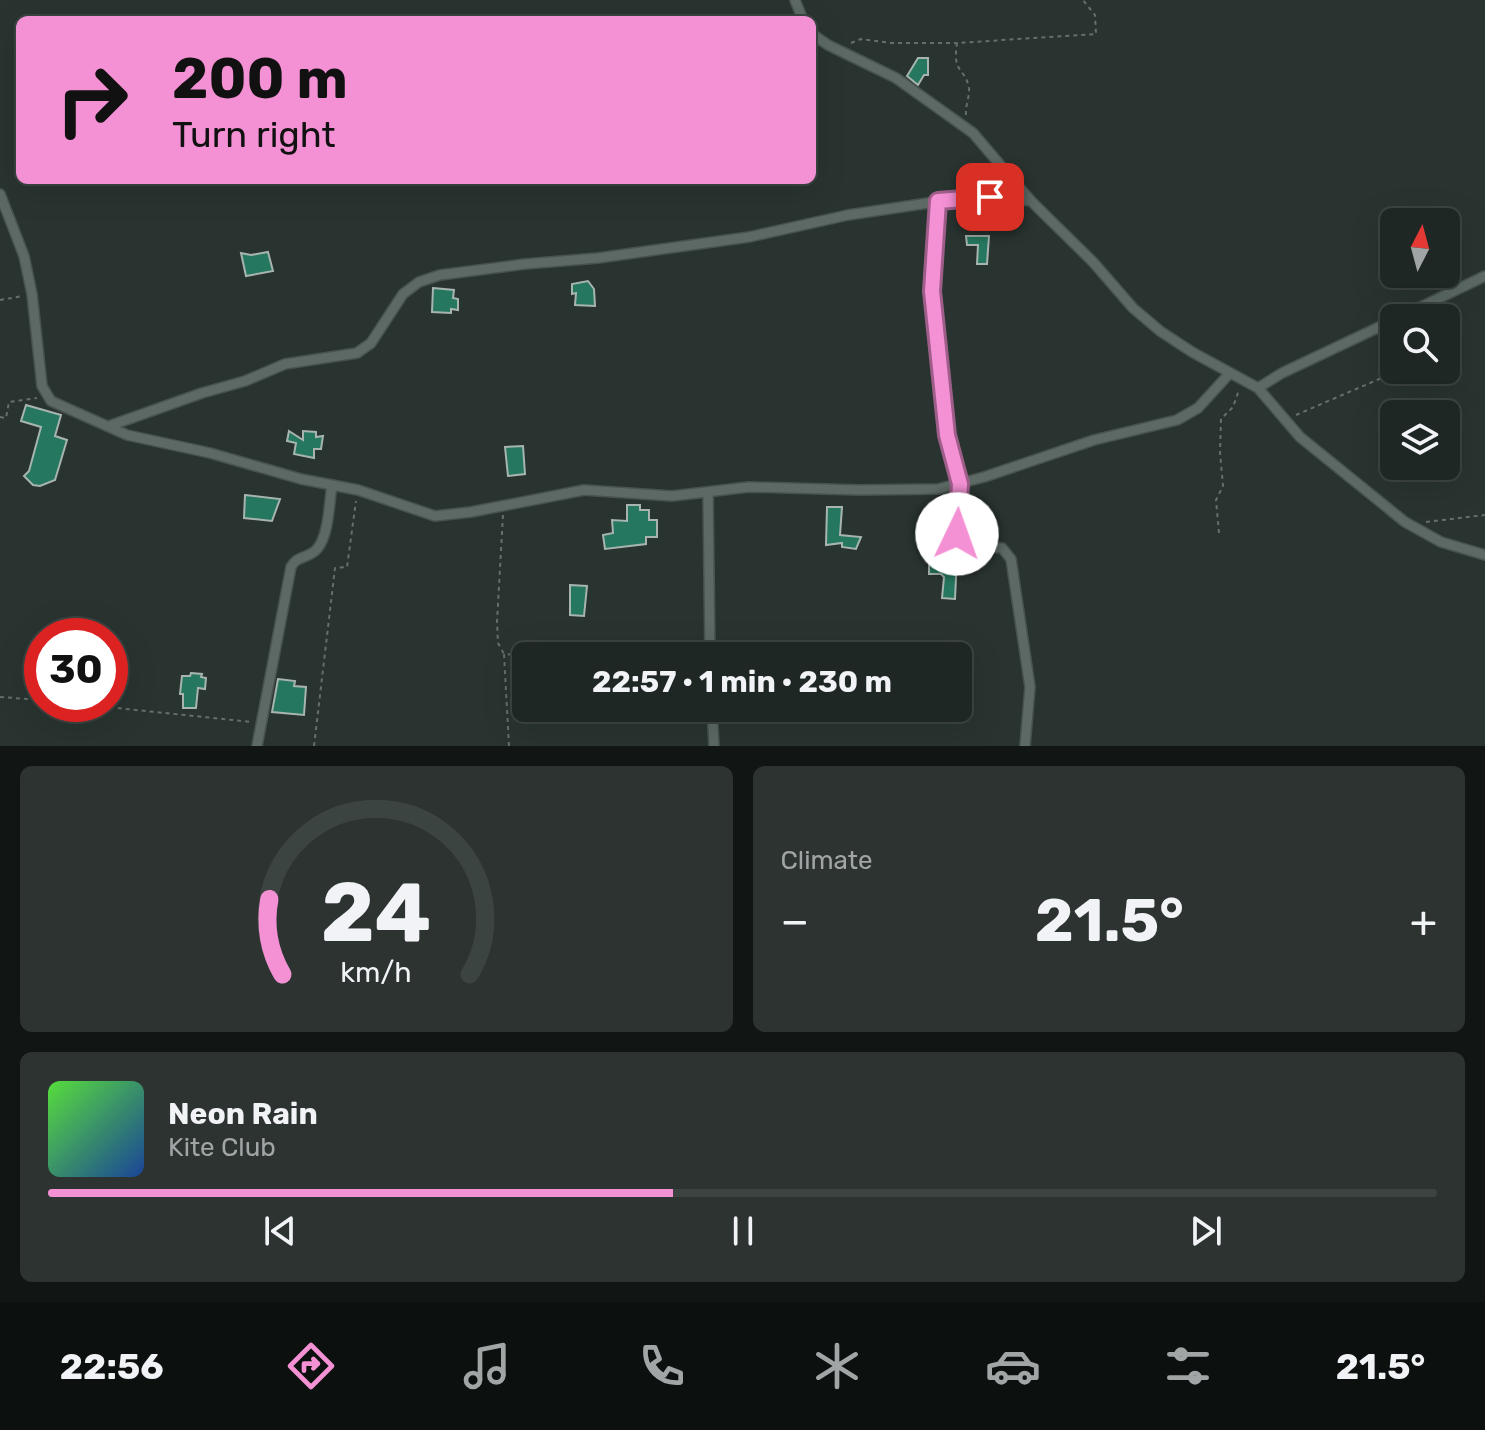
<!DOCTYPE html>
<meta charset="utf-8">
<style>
body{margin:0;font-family:Rubik,sans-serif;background:#2c3331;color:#f1f3f6;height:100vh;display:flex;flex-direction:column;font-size:30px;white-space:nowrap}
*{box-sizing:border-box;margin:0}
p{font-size:26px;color:#a1a5a6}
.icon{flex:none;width:44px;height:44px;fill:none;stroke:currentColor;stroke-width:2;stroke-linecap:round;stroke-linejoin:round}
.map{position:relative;height:746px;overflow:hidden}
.drawer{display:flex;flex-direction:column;gap:20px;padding:20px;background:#111514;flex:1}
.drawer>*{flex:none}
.top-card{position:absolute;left:16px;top:16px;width:800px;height:168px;border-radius:12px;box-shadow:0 8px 32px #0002,0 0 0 2px #3c4441;background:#f491d4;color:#111;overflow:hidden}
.needle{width:52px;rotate:6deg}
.tools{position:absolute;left:1380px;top:208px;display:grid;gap:16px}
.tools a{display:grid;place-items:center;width:80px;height:80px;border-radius:12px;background:#1f2724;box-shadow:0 8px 32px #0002,0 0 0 2px #3c4441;font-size:40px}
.speed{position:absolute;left:24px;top:618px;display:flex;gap:16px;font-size:40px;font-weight:700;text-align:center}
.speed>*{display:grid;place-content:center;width:104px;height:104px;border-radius:50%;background:#1f2724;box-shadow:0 8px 32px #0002,0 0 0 2px #3c4441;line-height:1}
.speed .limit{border:12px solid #d22;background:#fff;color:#111}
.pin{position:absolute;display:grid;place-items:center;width:68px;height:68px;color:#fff;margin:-34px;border-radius:16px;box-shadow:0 4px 12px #0006}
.me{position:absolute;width:88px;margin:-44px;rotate:3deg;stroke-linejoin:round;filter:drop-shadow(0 0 6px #0008)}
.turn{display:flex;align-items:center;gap:28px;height:168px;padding:0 24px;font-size:36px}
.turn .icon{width:104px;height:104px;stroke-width:2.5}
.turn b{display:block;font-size:56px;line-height:68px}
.big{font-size:60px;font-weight:700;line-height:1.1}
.drawer .card{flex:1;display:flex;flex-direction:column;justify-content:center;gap:12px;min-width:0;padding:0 28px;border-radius:12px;background:#2c3331}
.drawer .dial{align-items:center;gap:0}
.dial svg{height:208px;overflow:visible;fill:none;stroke:#3c4441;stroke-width:7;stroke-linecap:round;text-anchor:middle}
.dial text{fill:#f1f3f6;stroke:none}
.song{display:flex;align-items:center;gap:24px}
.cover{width:96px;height:96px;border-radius:12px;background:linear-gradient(135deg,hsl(110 70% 55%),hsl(220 70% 35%))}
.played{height:8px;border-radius:4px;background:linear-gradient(90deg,#f491d4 45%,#3c4441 45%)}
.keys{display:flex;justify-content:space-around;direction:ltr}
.heat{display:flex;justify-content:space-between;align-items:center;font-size:44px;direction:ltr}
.drawer .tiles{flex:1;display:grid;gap:20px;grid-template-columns:1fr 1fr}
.card:last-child{grid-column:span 2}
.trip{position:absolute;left:512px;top:642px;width:460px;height:80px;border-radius:12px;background:#1f2724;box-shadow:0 8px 32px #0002,0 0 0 2px #3c4441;font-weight:700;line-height:80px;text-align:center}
.tabs{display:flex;height:128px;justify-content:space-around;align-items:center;background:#0c100e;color:#a1a5a6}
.tabs .icon{width:56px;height:56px}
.tabs .current{color:#f491d4}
.tabs b{font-size:36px;color:#f1f3f6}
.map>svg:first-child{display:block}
.building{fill:#26775f;stroke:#a7b4af;stroke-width:2}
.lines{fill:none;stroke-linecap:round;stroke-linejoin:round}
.street-casing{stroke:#48524e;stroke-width:12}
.path{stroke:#656f6b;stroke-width:2;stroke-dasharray:4 4;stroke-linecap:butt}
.street{stroke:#5c6964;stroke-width:9}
.route-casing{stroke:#9f5e8a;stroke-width:20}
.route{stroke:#f491d4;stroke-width:14}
</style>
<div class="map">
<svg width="1485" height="746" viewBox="0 0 1485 746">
<rect width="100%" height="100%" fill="#293430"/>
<!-- building -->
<path class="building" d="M918,58H928V75H924L918,85L907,76Z
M966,236H989L987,264H977L978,245H967Z
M268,252L273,271L246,276L241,253L251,255Z
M588,281L594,289L595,306L575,305L576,293L572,294V284Z
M433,288L454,290L453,298L458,299V310L451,309V313L432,312Z
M26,405L61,415L55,436L67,440L55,480L40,486L33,485L24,476L29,471L41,427L21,421Z
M289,431L303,440V431L316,432V437L323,436L321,449H314V458L294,454L296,443L287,441Z
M523,446L525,474L508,476L505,447Z
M245,495L280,499L272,521L244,518Z
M627,505H640V510H649V520H657V537H646V544L605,549L603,535L613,533L612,520L627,521Z
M827,507H842L840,535L861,537L856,549L842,547V543L826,545Z
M942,556H957L955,599L942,598L944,577L941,574H929V559H942Z
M570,585L587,586L584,616L570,615Z
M191,673L202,674L201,677L206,678L205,689L198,688L196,708H183V694H180L182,676H190Z
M278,679L295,681L294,686L306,687L304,715L272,712Z"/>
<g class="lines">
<!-- street casing -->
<g class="street-casing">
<path id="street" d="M795,0L803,20
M812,34L828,45L896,78L973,133L1031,201L1093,262L1133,308L1160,331L1192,352L1258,388L1300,437L1405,522L1441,542L1485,555
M0,194L24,256L32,294L42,386L51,401L127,435L210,453L301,479L358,490L435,516L471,512L584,490L672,496L749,487L860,490L938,489L984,477L1094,440L1177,420L1198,408L1230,373
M938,201L932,291L947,435L960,484L957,534L965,546L1002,548L1011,559L1030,687L1025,746
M1398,318L1485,276
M1258,388L1282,373L1394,320
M109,426L202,393L245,381L285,364L357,353L371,343L403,294L419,282L440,275L525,264L598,258L749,237L848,215L955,199L990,197L1031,201
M708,493L710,656
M712,708L714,746
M257,746L291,567C297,555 308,559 317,549C329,535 329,504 332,485"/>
</g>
<!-- path -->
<path class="path" d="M851,43L861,39L892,43H956
M966,115C965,106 970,96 969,88C965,67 952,74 957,43L1096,34L1095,15L1083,0
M0,300L23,296
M1446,355L1460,353
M1296,415L1400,370
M0,417L6,418L9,402L37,398
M503,515L497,622L498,643L504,654
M1426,522L1485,515
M1219,533L1216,500L1223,486L1220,452L1221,419L1233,407L1239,390
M0,697L42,700
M78,704L252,722
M314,746L335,568L347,567L356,501
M509,746L504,654L526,656"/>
<!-- street -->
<use href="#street" class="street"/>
</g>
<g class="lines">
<!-- route casing -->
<g class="route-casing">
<path id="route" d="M957,534L960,484L947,435L932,291L938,201L990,197"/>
</g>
<!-- route -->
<use href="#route" class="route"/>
</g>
</svg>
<div class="tools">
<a><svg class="needle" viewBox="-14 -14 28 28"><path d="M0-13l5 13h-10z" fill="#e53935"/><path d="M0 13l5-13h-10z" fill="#a1a5a6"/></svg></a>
<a><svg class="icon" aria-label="search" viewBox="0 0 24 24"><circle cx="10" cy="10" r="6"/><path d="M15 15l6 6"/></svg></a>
<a><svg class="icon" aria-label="layers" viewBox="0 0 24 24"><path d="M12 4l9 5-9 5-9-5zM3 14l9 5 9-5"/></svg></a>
</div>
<div class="speed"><div class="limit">30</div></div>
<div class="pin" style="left:990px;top:197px;background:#d93025"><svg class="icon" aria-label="arrive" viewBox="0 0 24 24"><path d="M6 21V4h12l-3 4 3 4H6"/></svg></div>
<svg class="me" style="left:957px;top:534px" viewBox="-20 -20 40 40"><circle r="19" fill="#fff"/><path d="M0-13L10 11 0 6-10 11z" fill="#f491d4"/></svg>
<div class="trip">22:57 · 1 min · 230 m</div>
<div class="top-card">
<div class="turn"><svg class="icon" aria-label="right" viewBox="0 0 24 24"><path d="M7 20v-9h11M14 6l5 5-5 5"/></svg><div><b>200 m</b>Turn right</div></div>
</div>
</div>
<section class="drawer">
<div class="tiles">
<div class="card dial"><svg viewBox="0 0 100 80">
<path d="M14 69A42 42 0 1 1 86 69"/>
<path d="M14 69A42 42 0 0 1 9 40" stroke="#f491d4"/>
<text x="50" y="56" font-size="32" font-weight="700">24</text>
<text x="50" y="72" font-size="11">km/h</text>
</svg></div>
<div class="card"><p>Climate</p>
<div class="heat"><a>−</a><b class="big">21.5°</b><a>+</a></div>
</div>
<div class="card">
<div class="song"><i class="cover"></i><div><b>Neon Rain</b><p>Kite Club</p></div></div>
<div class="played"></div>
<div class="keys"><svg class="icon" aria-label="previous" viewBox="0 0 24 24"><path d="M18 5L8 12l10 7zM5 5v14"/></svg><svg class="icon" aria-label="pause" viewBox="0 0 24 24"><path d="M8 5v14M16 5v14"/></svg><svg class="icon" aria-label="next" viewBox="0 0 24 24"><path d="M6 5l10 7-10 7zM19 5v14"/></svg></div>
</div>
</div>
</section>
<nav class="tabs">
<b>22:56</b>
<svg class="icon current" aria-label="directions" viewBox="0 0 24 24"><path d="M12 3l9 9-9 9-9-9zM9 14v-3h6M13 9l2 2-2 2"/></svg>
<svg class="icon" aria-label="music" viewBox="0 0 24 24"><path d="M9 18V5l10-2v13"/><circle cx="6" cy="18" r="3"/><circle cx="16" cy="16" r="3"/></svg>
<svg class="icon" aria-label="phone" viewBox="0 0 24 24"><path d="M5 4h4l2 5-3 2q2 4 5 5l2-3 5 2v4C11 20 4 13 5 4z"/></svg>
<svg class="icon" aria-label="climate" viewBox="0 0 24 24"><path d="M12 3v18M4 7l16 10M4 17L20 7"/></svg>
<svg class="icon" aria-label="car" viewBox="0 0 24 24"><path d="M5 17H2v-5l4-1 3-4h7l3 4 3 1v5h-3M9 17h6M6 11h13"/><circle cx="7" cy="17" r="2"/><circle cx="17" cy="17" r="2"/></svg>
<svg class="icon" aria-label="filters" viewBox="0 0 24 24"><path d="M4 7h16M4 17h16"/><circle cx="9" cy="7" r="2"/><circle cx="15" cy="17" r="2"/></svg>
<b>21.5°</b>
</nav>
